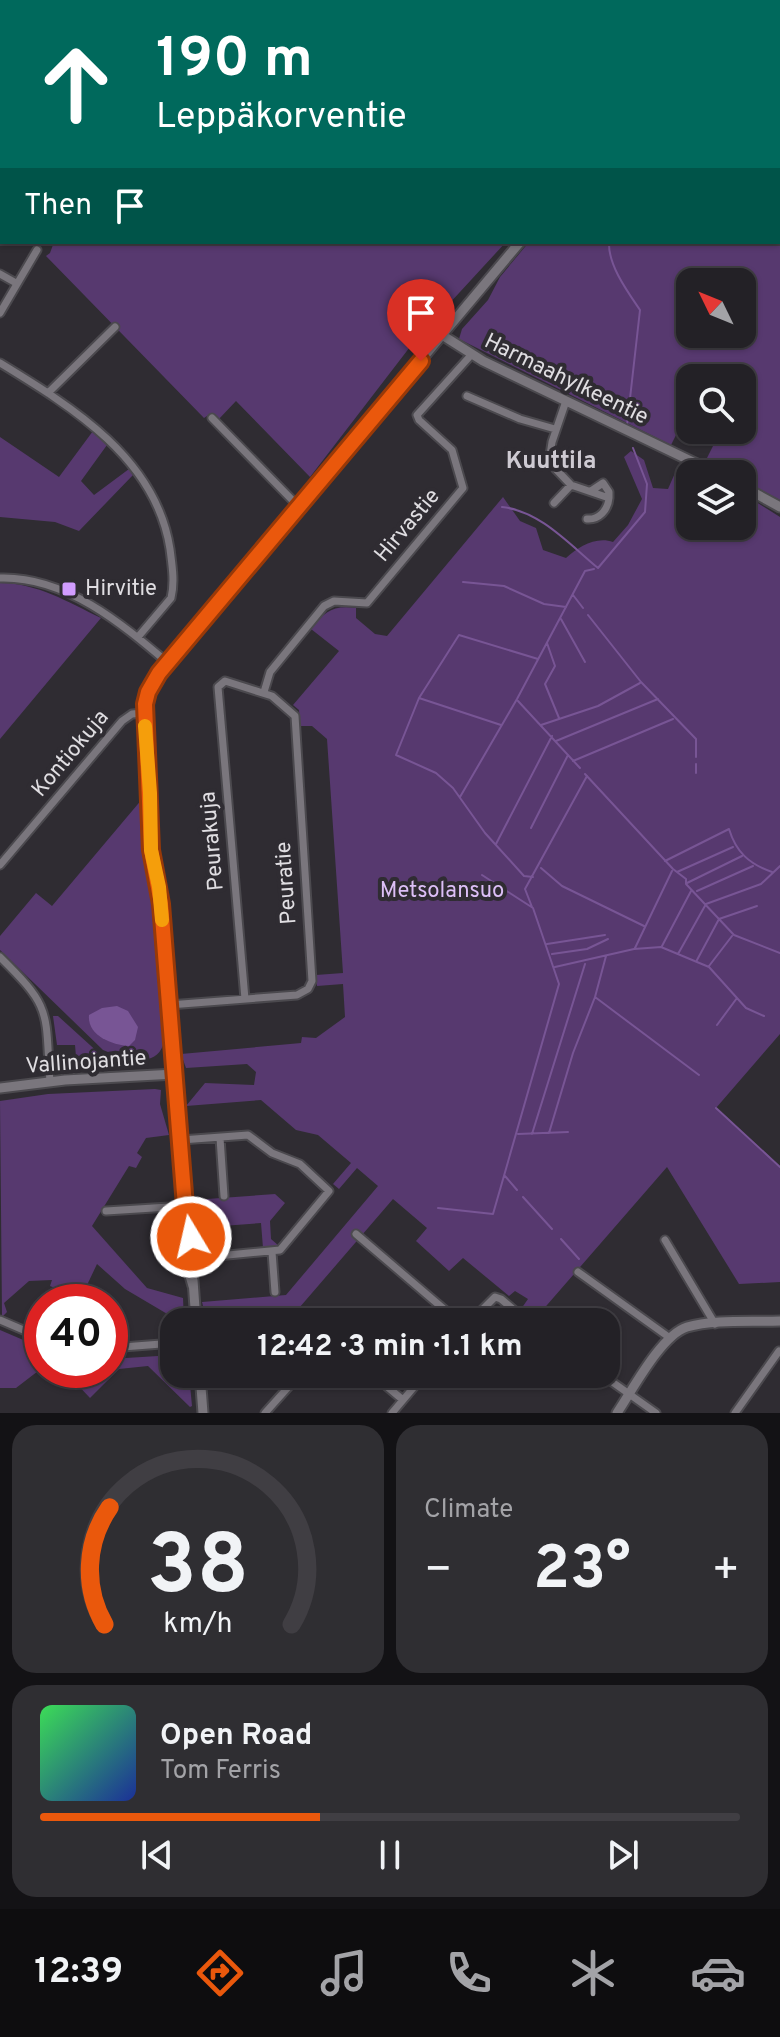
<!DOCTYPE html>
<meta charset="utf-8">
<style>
body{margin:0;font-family:Overpass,sans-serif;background:#2f2e32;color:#f1f3f6;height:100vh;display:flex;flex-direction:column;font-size:30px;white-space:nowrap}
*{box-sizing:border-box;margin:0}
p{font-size:26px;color:#a3a3a7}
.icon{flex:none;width:44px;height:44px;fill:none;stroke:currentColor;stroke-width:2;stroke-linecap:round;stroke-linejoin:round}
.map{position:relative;height:1413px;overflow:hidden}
.side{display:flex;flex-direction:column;gap:12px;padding:12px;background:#131215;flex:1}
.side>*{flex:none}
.hud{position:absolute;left:0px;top:0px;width:780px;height:244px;box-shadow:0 2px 6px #0004,0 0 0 2px #403e43;background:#00695c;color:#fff;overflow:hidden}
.needle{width:52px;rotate:313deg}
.tools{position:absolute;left:676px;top:268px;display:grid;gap:16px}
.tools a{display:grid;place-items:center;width:80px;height:80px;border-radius:16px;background:#232126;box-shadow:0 2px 6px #0004,0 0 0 2px #403e43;font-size:40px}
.speed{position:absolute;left:24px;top:1284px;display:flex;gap:16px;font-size:40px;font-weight:700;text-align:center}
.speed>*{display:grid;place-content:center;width:104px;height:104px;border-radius:50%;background:#232126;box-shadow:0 2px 6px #0004,0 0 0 2px #403e43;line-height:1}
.speed .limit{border:12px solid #d22;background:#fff;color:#111}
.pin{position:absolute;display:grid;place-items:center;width:68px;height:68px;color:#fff;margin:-82px -34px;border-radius:50% 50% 50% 0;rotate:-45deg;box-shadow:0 0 8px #0007}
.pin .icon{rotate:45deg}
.me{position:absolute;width:88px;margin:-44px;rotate:351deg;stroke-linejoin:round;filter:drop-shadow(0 0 6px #0008)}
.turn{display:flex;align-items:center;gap:28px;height:168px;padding:0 24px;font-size:36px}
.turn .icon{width:104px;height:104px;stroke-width:2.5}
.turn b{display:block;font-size:56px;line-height:68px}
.then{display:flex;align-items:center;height:76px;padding:0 24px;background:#0003;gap:16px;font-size:30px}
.big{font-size:60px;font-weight:700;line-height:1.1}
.side .widget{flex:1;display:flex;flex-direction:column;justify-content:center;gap:12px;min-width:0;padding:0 28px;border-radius:24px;background:#2f2e32}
.side .dial{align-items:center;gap:0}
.dial svg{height:208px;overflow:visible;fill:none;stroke:#403e43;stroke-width:7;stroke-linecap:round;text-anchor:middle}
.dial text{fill:#f1f3f6;stroke:none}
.song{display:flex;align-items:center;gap:24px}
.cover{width:96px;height:96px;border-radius:12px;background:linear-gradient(135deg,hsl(130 70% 55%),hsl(230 70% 35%))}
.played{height:8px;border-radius:4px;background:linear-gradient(90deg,#ea580c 40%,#403e43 40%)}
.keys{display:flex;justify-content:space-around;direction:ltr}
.heat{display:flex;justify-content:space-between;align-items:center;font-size:44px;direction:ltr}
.side .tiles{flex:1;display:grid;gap:12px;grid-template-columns:1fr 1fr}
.widget:last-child{grid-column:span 2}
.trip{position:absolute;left:160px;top:1308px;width:460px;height:80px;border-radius:24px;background:#232126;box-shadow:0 2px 6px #0004,0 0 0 2px #403e43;font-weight:700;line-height:80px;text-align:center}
.tabs{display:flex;height:128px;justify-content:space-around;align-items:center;background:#0e0d0f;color:#a3a3a7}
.tabs .icon{width:56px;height:56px}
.tabs .active{color:#ea580c}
.tabs b{font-size:36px;color:#f1f3f6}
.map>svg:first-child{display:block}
.green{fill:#57396f;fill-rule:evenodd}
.water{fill:#785595}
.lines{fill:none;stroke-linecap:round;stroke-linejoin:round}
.stream{stroke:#785595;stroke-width:2}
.minor-casing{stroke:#4b494e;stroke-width:11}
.tertiary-casing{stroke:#4b494e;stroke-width:13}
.motorway-casing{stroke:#4b494e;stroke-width:16}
.minor{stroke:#7a767d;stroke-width:7}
.tertiary{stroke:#7a767d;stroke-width:9}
.motorway{stroke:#ba82e9;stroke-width:12}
.route-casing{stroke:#983908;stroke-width:20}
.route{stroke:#ea580c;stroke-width:14}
.slow{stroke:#f59e0b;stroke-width:14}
.poi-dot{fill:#d19dfe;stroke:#2f2c32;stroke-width:3}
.labels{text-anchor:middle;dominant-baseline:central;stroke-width:8;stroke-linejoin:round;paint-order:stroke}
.street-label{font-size:22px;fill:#e0dee2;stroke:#2f2c32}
.poi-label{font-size:22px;fill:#e0dee2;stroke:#2f2c32;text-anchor:start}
.park-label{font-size:22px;fill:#dcbff6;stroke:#2f2c32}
.neighbourhood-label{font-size:24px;font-weight:bold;fill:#cecad2;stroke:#2f2c32}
</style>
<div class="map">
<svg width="780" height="1413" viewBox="0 0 780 1413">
<rect width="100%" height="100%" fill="#2f2c32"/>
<!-- green -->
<path class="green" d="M778,38L780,42V500L742,480V474H729L705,462L717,438L702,430H742V378H690V424L683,421L671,445L459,339L462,329L488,300L500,277L529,242H778ZM690,282H742V334H690Z
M54,242H506L413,343L310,477L236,401L218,420L210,414L204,418L46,256L50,253Z
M93,431L107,445L81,481L94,495L129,469L133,475L79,531L55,522L0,517V437L59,477Z
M631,451L644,460L653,488L668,489L675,473L690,474V526H742V493L780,517V1034L716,1108L780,1166V1282L739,1284L667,1167L534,1320L521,1309L528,1299L515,1291L509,1296L463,1258L449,1271L416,1241L427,1228L393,1199L287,1322H207L202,1302L286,1295L378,1186L357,1168L339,1189L333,1184L351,1163L318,1135L296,1130L261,1100L186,1106L205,1083L254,1085L256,1072L247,1064L186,1068L181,1054L301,1043L302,1037L316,1038L345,1017L343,984L317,986L316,975L343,973L327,739L312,726H300L299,710L293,705L339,651L311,629C325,611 333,605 356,608V618L375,634L387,636L503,497L520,521L536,528L543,550L566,558C578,547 596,536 613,542L628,525L642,499L624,457Z
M0,583C37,583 68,602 101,618L0,739Z
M143,798V844L149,873L163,1045C155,1070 120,1057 103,1050L0,950V936L36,893L52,906Z
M53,1016H58L112,1065L77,1068L75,1045H57Z
M155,1089L161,1090L160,1104L169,1135L146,1138L137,1153L142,1157L136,1168L129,1166L92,1226L147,1288L183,1298L184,1322H174V1339L170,1340L169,1315L125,1289L97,1264L79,1302H63L67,1293L50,1286L52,1280L29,1281L4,1303L7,1312L2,1317L0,1101L48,1094Z
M275,1194L285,1203L270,1221L271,1239L279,1246L263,1248L261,1223L195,1228L193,1200Z
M0,1330L42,1348V1368L16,1388H0Z
M174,1355V1374H189L192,1406L190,1407L148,1366L119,1369L90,1398L73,1380L78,1370H110V1359Z"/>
<!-- water -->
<path class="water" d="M117,1006L128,1011L138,1027L135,1040L129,1046C111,1045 87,1035 89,1015L102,1008Z"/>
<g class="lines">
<!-- stream -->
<path class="stream" d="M675,0L678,2
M527,2L528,0
M0,69H2
M609,242C608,265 627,291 640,310L627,425
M502,507C540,511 569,544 598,568L645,512L647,484L633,448
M463,582L504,586L544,604L566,607
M573,595L583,608
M588,615L641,682L696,739V757
M561,619L585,662
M547,643L555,666L545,684L559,718
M419,698L501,725
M518,701L580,768
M541,725L598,706L640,683
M556,741L658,699
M573,761L673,719
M696,773V764
M585,774L673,869L686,879V884L734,935L780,953
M460,797L517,699L585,571L594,569
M531,828L568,755
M496,844L552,736
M665,861L729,829C736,852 749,864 772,872
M541,868L562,886L644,926
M677,872L733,847
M533,877L524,876L485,833L453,788L436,773L396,755L419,698L459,635L538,659
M687,883L742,856
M697,891L753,866
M532,907L525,889L587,776
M547,944L605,935
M662,946L691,891
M635,948L672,871
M552,954L587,949L608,939
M678,954L706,904L761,884L780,866
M697,960L719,919L757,906
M709,966L732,936
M555,967L634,949L661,947L709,967L746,1008L764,1016
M595,997L699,1075
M717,1025L737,998
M716,1108L780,1167
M549,1133L573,1053L595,997L606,956
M518,1134L568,1132
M532,1134L585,964
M505,1176L517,1190
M523,1197L552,1229
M438,1208L493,1214L559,984L533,908L482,875
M561,1239L579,1259"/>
<!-- minor casing -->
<g class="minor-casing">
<path id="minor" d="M0,274L16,283
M0,313L37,250
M0,363C72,407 156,458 170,549C172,565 175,582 171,598L138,637
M48,393L115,327
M467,396L520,419L555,429
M566,401L552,442L549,462L571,485L609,498C608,510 599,520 587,519
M212,418L298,506
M510,461C522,468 536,465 549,462
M591,491L603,483L609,492V498
M554,503L571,485
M0,578C65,576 121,623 168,663
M264,692L270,672L324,606L334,601L367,603L463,488L452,450L419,420L417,415L472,354
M0,865L122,721L132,714L144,713
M0,957C53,1009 45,1011 50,1082
M169,1005L297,995L308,989L312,981L295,716L272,696L225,681L218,687L245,999
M220,1138L224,1196
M181,1140L248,1135L272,1153L300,1164L329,1191L280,1250L187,1259
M106,1211L185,1206
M356,1234L459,1322
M665,1240L715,1324
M272,1252L275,1292
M578,1272L670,1338
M298,1312L310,1322
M0,1320L42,1338
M470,1322L495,1297L501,1299L528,1322
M110,1348L174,1343
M372,1374L403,1400
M601,1374L656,1413
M265,1413L300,1374
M392,1413L425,1374
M735,1413L779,1351"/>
</g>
<!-- tertiary casing -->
<g class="tertiary-casing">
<path id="tertiary" d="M442,335L483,361L718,474
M742,486L780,507
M0,1088L65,1080L175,1074
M193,1280L196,1322
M193,1286L188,1269L181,1140L159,887L151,850L150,793L144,713L148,692L159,673L520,242
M200,1374L203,1413
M617,1413C632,1391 661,1335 687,1327C713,1319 752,1322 780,1321"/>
</g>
<!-- motorway casing -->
<g class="motorway-casing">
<path id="motorway" d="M689,0L692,2
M717,0L719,2
M745,0L746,2
M778,54L780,57
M778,99L780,102"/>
</g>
<!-- minor -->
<use href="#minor" class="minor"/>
<!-- tertiary -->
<use href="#tertiary" class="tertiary"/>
<!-- motorway -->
<use href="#motorway" class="motorway"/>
</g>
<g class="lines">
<!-- route casing -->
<g class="route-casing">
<path id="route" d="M191,1237L190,1216L185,1206L161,904L151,850L145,704L148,692L159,673L421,361"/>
</g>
<!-- route -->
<use href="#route" class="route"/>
<!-- slow -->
<path class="slow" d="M145,726L150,793L151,850L159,887L162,920"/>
</g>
<!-- markers -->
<rect class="poi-dot" x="61" y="581" width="16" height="16" rx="4"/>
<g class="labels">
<!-- street labels -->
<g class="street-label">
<text transform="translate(566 380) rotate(26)">Harmaahylkeentie</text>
<text transform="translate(408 526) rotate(-50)">Hirvastie</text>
<text transform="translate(71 754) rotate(-50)">Kontiokuja</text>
<text transform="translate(213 841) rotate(-95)">Peurakuja</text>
<text transform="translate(287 883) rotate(-94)">Peuratie</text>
<text transform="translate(86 1063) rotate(-4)">Vallinojantie</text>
</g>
<!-- poi labels -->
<g class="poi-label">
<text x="85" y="589">Hirvitie</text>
</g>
<!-- park labels -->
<g class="park-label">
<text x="442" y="891">Metsolansuo</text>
</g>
<!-- neighbourhood labels -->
<g class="neighbourhood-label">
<text x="551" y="462">Kuuttila</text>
</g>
</g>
</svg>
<div class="tools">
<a><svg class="needle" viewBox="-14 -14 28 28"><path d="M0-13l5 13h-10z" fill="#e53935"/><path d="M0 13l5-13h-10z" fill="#a3a3a7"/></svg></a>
<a><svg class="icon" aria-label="search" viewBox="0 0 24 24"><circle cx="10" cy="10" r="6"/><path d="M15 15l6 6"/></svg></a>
<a><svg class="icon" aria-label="layers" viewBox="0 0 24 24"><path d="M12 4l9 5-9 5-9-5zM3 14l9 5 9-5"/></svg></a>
</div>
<div class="speed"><div class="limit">40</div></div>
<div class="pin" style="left:421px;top:361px;background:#d93025"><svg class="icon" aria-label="arrive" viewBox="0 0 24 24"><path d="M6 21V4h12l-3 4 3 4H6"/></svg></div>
<svg class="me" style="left:191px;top:1237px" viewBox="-20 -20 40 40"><circle r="17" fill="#ea580c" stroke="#fff" stroke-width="3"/><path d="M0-11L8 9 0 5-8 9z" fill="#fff"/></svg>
<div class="trip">12:42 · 3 min · 1.1 km</div>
<div class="hud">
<div class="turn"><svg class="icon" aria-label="ahead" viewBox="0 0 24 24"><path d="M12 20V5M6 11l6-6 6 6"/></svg><div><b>190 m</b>Leppäkorventie</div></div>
<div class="then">Then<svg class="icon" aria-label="arrive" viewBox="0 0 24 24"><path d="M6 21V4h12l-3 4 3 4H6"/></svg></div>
</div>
</div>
<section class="side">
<div class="tiles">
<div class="widget dial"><svg viewBox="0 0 100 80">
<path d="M14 69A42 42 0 1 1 86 69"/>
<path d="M14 69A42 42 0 0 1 16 24" stroke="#ea580c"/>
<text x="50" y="56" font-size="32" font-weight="700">38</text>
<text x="50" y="72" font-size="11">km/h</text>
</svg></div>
<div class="widget"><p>Climate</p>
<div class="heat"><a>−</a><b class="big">23°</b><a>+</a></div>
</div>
<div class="widget">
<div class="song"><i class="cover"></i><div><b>Open Road</b><p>Tom Ferris</p></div></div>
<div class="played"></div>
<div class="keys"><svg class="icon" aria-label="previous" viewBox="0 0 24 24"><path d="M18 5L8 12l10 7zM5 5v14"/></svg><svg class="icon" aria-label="pause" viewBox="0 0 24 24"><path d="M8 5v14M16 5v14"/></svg><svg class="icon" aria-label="next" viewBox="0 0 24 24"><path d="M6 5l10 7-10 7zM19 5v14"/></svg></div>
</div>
</div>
</section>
<nav class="tabs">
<b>12:39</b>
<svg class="icon active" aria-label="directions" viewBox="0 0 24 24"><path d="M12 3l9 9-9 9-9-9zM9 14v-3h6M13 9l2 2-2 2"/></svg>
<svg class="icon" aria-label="music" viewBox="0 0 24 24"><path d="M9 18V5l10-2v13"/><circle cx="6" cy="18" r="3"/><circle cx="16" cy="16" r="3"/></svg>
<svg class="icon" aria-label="phone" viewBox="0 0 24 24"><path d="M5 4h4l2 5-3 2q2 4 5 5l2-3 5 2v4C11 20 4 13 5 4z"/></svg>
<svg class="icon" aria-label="climate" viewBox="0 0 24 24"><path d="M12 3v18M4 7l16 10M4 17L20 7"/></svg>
<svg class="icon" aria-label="car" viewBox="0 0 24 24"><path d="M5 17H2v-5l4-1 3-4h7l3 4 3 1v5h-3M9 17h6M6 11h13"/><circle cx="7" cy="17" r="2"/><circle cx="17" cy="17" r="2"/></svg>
</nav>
